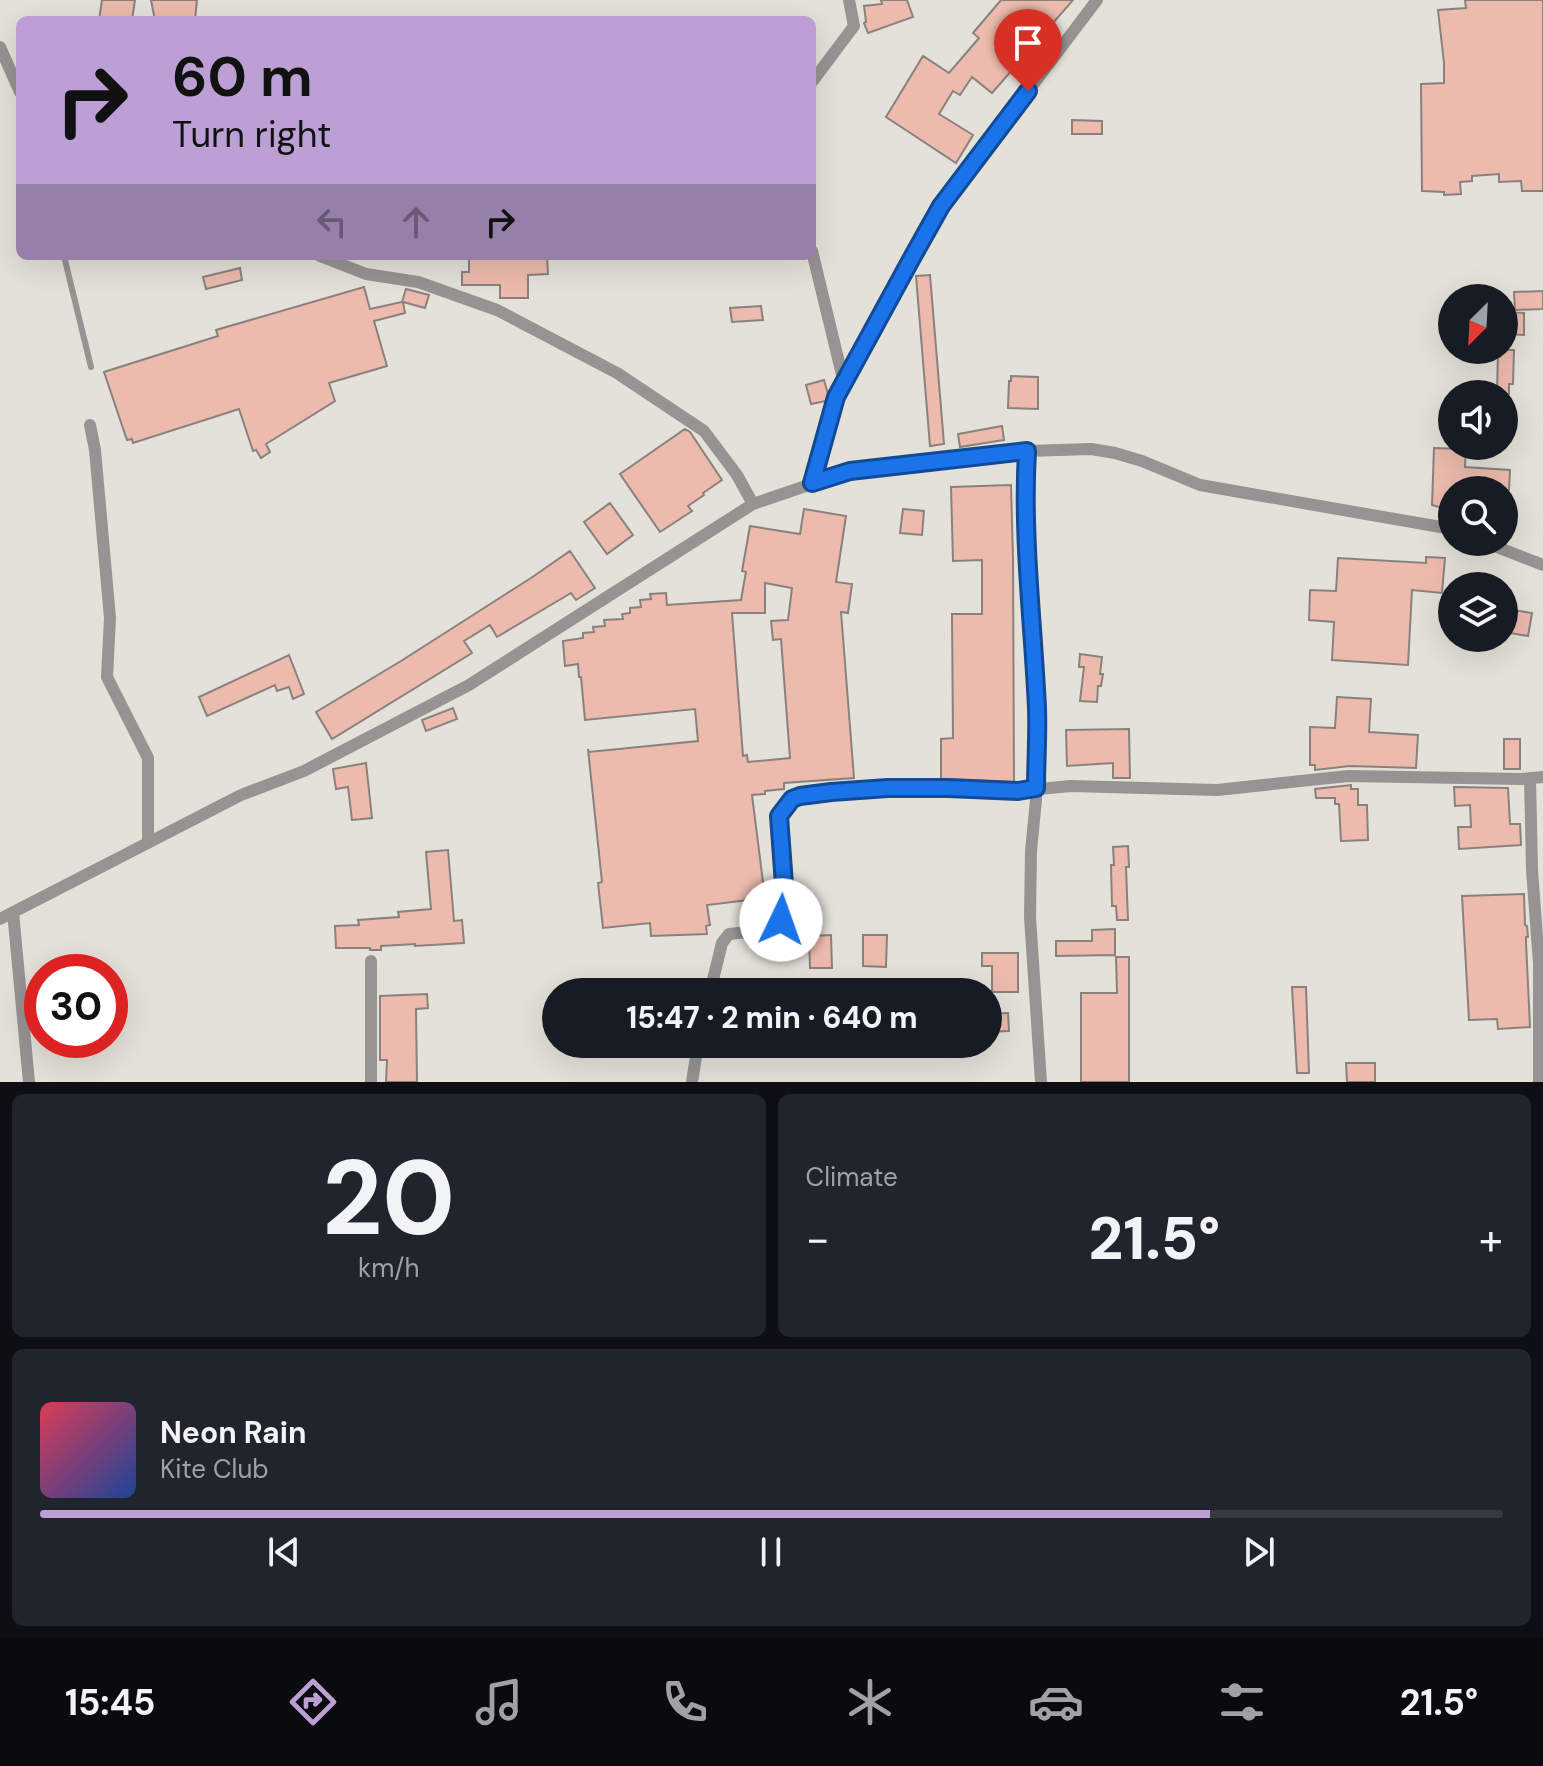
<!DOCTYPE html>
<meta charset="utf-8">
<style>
body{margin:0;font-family:"DM Sans",sans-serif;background:#20242c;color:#f1f3f6;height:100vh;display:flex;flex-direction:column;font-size:30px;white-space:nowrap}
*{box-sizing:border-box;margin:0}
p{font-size:26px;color:#9ea1a6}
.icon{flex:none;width:44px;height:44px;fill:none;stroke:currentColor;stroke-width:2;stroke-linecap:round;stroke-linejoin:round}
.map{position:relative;height:1082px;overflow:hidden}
.sheet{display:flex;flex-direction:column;gap:12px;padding:12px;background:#0d0f14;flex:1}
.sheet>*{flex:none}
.hud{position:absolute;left:16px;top:16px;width:800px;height:244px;border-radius:12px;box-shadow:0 8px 32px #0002;background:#bc9fd4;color:#111;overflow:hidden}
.needle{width:52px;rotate:204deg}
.buttons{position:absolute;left:1438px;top:284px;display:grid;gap:16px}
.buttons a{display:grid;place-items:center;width:80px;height:80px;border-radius:50%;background:#171b24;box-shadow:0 8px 32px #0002;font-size:40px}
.speed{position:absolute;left:24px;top:954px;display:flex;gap:16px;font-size:40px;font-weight:700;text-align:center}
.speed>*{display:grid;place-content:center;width:104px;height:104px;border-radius:50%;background:#171b24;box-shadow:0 8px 32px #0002;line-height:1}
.speed .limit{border:12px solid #d22;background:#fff;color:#111}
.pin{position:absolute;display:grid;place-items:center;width:68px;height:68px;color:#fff;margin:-82px -34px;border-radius:50% 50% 50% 0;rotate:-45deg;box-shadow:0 0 8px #0007}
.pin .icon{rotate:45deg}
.me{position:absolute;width:88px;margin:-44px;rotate:3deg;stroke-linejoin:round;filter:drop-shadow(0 0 6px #0008)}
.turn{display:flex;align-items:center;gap:28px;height:168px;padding:0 24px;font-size:36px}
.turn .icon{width:104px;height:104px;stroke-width:2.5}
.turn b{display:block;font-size:56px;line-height:68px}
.lanes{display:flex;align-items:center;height:76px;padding:0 24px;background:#0003;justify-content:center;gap:40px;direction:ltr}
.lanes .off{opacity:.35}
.big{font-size:60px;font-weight:800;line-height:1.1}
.sheet .widget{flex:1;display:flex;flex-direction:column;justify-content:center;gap:12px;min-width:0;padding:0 28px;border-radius:12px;background:#20242c}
.sheet .dial{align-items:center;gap:0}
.dial b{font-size:104px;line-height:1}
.song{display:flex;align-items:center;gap:24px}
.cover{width:96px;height:96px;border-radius:12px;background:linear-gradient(135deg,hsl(350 70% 55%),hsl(220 70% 35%))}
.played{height:8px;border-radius:4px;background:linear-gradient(90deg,#bc9fd4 80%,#363941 80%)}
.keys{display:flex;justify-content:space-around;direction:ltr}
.heat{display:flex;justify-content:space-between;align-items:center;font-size:44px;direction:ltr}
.sheet .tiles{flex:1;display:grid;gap:12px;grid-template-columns:1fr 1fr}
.widget:last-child{grid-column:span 2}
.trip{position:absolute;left:542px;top:978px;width:460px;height:80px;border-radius:40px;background:#171b24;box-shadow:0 8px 32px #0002;font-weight:800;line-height:80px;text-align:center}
.menu{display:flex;height:128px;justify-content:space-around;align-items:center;background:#090b0e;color:#9ea1a6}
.menu .icon{width:56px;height:56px}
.menu .on{color:#bc9fd4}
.menu b{font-size:36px;color:#f1f3f6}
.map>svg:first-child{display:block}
.building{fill:#ecbbad;stroke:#8a817f;stroke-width:2;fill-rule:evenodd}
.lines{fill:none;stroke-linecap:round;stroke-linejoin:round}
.lane{stroke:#979393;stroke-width:6}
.street{stroke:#979393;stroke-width:12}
.route-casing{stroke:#114b97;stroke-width:20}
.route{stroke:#1a73e8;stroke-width:14}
</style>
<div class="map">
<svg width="1543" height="1082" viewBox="0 0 1543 1082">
<rect width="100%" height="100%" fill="#e4e1d9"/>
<!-- building -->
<path class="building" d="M102,0H135L132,20H99Z
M151,0H197L195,20H155Z
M881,0H907L913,17L868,33L864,23L866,22L864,6L882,4Z
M1001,0H1073L992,93L972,77L960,95L953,91L939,114L973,135L956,163L886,117L923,56L949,73L979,38L973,33Z
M1465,0H1543V191H1522L1521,181L1499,182V174L1472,176V181L1460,182L1461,194L1444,195V192L1422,191L1421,84L1444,83V63L1438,10L1466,8Z
M1072,120L1102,121V134H1072Z
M469,256H547L548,274L528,275V298H500V285H462V272H469Z
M240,268L242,280L206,289L203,277Z
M930,275L944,444L930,446L916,276Z
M364,287L370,309L402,302L406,289L429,295L425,308L403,302L405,313L374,321L387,366L329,383L335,401L266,444L270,452L261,458L256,450L253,451L239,409L133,443L132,439L127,440L104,372L218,336L216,330Z
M1543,291V309L1515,310L1514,292Z
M761,306L763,320L732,322L730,308Z
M1504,312L1524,313V335L1504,334Z
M1498,350H1514L1513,384H1509V394H1497Z
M1011,376L1038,377V409L1008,408L1009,381H1011Z
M824,380L828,394L826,401L811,404L806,385Z
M1002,426L1004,440L960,447L958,434Z
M685,429L690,432L722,480L703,493L704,495L688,506L692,511L660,532L620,474Z
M1434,448L1466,449L1465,467L1510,470L1509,490H1452V511L1432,505Z
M1011,485L1013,559L1014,782L941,779V739L953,738L952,614H982V560L953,561L951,487Z
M610,503L633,535L607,554L584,522Z
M804,509L846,516L836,582L852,584L848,613L841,612L854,778L784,783V789L765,791V794L752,795L765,898L707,905L710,925L706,926L707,934L651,936L650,923L603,928L598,883L602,882L588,749L589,752L698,741L695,709L585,720L581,677H579L578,664L565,666L563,641L583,638V633L594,632L593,627L605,626L604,620L623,619L622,614L630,613V608L641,607L640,600L651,599L650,594L666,593L667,605L741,600L746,572L742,571L750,526L800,534ZM765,583L792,588L788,620L771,621L773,640L781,639L790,758L748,762L747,755L743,756L732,613H765Z
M903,509L924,511L922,535L900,533Z
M570,551L595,588L576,600L571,593L497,637L490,625L464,641L472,653L332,739L316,712L401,661L531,578Z
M1426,557L1445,558L1442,593L1412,590L1408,665L1332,660L1334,622L1309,620L1310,590L1336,591L1338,558L1426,563Z
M1513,610L1532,613L1528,636L1510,633Z
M1080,654L1102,657L1100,674H1103L1101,686H1098L1097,702L1080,701L1084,667H1079Z
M289,655L304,694L293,699L289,687L277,691L275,685L207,716L199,697Z
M1337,697L1371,699L1369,732L1418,735L1416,768L1350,766L1315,770V765H1310V727L1335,728Z
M453,708L457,719L426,731L422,720Z
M1129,729L1130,778H1113V763L1067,766L1066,730Z
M1504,739H1520V769H1504Z
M366,763L372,818L352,820L348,787L336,789L333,769Z
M1351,785V789H1358V805H1367L1368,840L1341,841L1339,804H1335V798H1316L1315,789Z
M1454,787L1508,788L1510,824H1520L1521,845L1459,849L1458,827H1471L1470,805L1455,806Z
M1128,846L1129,867H1126L1128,920H1117L1116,906H1112L1111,865H1114L1113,847Z
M448,850L454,921L462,920L464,943L415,946V944L381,946V950H370V948H336L335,926L359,925L358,920L399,917L398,912L431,909L426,852Z
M1524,894L1525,925L1527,926L1528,937H1526V942L1530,1027L1498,1029L1497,1019L1469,1020L1462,896Z
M1115,929V955L1056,956V941H1092V930Z
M831,935L832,968H810L809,936Z
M863,935H887L886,967L863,966Z
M982,953H1018V992H992V966H982Z
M1116,957H1129V1082H1081V993H1117Z
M1292,987H1306L1309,1073H1297Z
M427,994L428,1008L416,1009L417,1082H386L387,1060H380V996Z
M1008,1013L1009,1031L988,1032V1014Z
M1346,1063H1375V1082H1347Z"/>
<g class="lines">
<!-- lane -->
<path class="lane" d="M64,256L91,367"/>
<!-- street -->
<path class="street" d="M0,47L20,92
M812,82L854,26L849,0
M812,251L844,383
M320,256L366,274L418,282L497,310L617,373L704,431L737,475L753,504
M90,425L95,450L110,618L107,677L148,758V843
M1027,451L1025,486L1027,572L1037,711L1036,800L1031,851L1030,917L1041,1082
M812,483L836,397L941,206L1097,0
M1484,542L1543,565
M1530,778L1532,870L1539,963V1082
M13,912L29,1082
M0,919L241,795L304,771L469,685L753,504L850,471L1027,451L1091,449L1115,453L1142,461L1200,485L1452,529
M710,992L722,943L729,934L766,930L775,927L781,920L785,898L779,816L792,799L800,796L831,792L888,788H948L1018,791L1071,786L1217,790L1348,776L1521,779L1543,777
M371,1082V961
M692,1082L698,1044"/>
</g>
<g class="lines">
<!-- route casing -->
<g class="route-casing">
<path id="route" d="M781,920L785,898L779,816L792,799L800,796L831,792L888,788H948L1018,791L1036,788C1036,762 1038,735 1037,708C1033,622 1022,537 1027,451L850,471L812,483L836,397L913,256L941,206L1028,91"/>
</g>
<!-- route -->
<use href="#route" class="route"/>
</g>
</svg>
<div class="buttons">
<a><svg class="needle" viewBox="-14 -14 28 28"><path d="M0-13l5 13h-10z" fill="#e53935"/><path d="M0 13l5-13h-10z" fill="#9ea1a6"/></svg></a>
<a><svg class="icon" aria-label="sound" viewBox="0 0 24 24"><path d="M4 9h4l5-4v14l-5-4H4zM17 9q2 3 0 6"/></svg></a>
<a><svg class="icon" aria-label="search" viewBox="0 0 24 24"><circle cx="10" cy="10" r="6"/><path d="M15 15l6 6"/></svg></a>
<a><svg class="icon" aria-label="layers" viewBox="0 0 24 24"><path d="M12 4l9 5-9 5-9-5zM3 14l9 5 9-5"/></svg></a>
</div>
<div class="speed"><div class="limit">30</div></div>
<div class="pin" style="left:1028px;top:91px;background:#d93025"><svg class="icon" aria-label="arrive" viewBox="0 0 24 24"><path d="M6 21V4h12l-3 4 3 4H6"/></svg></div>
<svg class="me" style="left:781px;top:920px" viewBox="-20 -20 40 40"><circle r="19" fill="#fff"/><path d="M0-13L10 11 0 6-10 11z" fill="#1a73e8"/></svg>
<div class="trip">15:47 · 2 min · 640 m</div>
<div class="hud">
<div class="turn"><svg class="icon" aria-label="right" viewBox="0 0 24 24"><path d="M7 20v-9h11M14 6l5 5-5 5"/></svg><div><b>60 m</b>Turn right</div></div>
<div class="lanes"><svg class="icon off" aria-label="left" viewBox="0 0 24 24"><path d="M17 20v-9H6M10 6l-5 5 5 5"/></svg><svg class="icon off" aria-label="ahead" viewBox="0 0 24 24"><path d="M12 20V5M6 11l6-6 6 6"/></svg><svg class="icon" aria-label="right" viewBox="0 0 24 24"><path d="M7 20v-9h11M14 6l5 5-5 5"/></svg></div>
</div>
</div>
<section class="sheet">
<div class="tiles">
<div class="widget dial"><b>20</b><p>km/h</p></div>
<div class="widget"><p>Climate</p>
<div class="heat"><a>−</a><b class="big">21.5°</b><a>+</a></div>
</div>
<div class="widget">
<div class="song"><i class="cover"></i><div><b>Neon Rain</b><p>Kite Club</p></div></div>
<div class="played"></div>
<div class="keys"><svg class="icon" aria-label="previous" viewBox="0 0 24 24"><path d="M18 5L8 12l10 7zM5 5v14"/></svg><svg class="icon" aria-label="pause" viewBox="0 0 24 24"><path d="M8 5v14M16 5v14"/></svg><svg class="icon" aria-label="next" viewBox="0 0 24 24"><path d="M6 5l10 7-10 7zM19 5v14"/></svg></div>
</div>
</div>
</section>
<nav class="menu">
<b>15:45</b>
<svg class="icon on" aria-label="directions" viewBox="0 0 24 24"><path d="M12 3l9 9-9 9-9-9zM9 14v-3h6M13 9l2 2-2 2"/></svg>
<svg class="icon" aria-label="music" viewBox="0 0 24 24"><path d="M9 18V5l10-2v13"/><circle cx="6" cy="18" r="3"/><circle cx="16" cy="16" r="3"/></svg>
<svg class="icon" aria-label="phone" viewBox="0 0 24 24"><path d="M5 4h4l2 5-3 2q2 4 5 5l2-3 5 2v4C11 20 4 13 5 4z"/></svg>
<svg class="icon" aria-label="climate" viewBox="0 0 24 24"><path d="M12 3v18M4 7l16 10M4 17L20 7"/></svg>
<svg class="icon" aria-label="car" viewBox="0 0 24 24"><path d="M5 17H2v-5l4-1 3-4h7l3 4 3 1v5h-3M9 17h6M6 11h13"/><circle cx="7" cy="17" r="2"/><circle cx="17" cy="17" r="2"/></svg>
<svg class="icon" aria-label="filters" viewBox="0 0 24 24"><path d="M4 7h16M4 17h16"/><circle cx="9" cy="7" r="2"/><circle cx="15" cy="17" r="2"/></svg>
<b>21.5°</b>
</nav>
